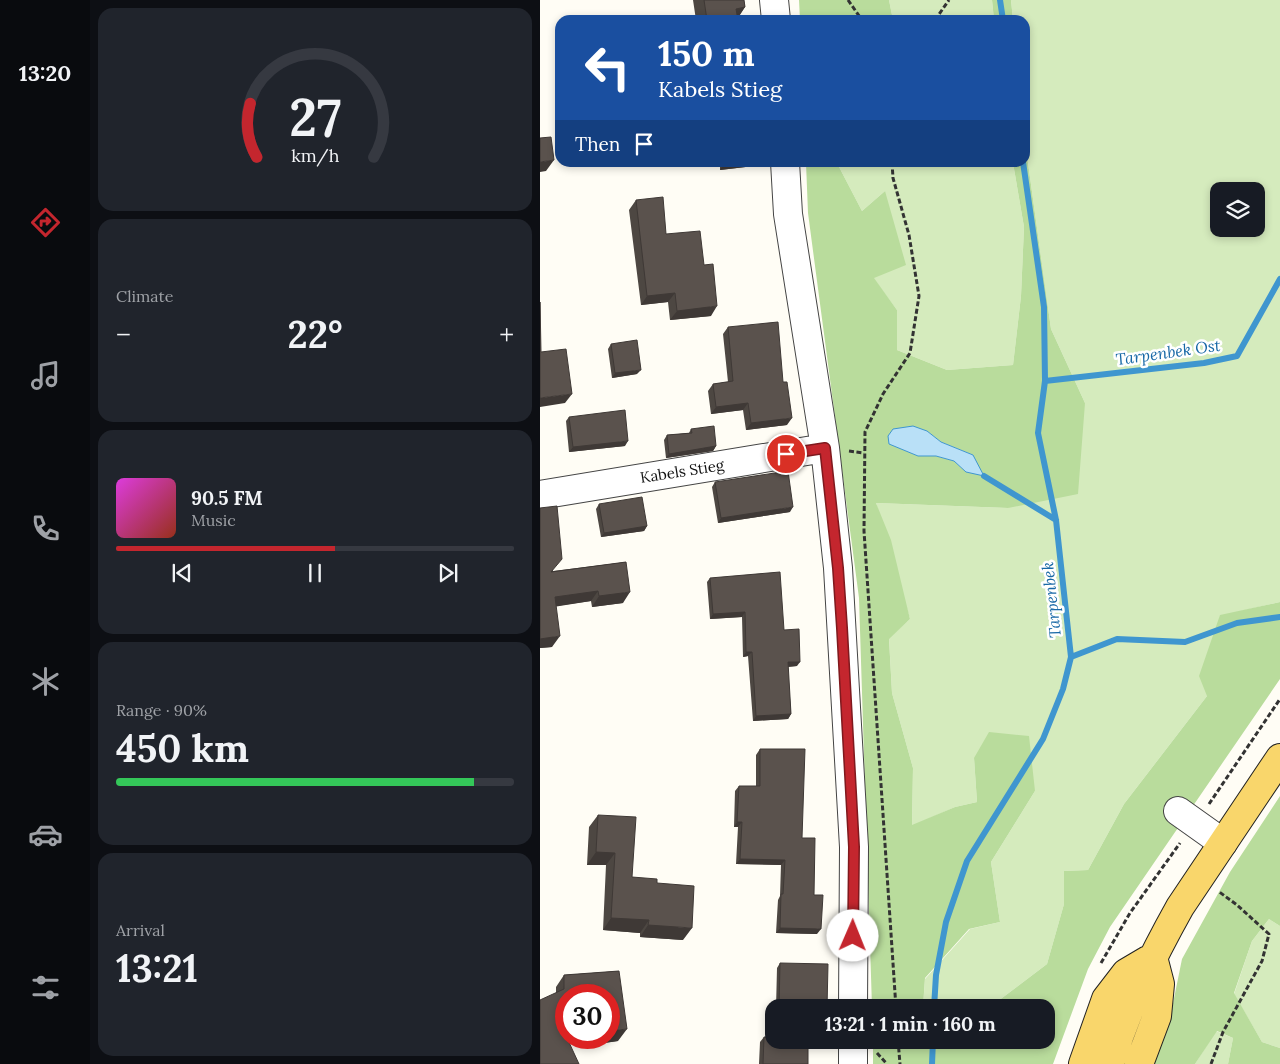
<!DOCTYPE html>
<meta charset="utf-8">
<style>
body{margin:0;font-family:Lora,serif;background:#20242c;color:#f1f3f6;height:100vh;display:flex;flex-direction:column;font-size:19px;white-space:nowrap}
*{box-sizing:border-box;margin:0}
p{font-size:16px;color:#9ea1a6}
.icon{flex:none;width:28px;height:28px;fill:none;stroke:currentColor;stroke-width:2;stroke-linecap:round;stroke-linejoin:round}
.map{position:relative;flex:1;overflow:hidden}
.side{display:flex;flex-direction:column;gap:8px;padding:8px;background:#0d0f14;width:450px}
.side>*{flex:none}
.banner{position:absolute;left:15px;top:15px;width:475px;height:152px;border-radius:15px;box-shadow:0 2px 8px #0003;background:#1a4fa0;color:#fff;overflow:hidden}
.fabs{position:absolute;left:670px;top:182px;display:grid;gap:10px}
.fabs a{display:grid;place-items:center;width:55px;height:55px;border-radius:10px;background:#171b24;box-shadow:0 2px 8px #0003;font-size:25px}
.speed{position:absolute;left:15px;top:984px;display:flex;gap:10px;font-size:25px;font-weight:700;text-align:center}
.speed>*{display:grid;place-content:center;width:65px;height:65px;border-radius:50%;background:#171b24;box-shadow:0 2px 8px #0003;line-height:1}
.speed .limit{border:8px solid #d22;background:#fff;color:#111}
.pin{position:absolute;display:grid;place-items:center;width:42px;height:42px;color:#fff;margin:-21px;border:2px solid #fff;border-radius:50%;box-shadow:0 1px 5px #0007}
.me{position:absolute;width:55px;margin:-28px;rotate:1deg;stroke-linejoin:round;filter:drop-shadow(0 0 4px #0008)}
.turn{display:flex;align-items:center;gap:18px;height:105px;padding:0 20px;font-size:22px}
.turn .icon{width:65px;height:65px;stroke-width:2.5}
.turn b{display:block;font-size:35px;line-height:42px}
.then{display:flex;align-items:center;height:48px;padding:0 20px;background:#0003;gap:10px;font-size:19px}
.big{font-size:38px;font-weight:800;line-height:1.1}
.side .tile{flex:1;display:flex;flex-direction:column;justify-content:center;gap:8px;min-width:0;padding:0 18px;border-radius:15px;background:#20242c}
.side .dial{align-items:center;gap:0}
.dial svg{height:130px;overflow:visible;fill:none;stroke:#363941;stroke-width:7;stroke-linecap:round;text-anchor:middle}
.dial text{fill:#f1f3f6;stroke:none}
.song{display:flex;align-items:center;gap:15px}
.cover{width:60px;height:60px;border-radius:8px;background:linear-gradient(135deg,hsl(300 70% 55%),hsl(10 70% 35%))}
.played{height:5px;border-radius:2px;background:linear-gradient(90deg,#c4262e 55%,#363941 55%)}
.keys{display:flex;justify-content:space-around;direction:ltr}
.heat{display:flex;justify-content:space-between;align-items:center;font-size:28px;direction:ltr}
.charge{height:8px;border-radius:4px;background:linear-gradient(90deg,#34c759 90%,#363941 0)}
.trip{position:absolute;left:225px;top:999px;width:290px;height:50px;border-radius:15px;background:#171b24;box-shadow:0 2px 8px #0003;font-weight:800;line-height:50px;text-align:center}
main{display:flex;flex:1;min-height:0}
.tab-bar{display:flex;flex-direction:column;width:90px;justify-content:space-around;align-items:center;background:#090b0e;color:#9ea1a6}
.tab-bar .icon{width:35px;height:35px}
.tab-bar .selected{color:#c4262e}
.tab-bar b{font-size:22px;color:#f1f3f6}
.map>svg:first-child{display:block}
.green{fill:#d5ebbd;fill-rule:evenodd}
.forest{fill:#b9dc9c;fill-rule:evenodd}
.water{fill:#b9e0f7;stroke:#3f96cf}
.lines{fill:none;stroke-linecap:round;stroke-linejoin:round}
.stream{stroke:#3f96cf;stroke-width:6}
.minor-casing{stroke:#444;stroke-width:30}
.major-casing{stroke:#222;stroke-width:30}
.path{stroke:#333;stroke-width:3;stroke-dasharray:5 2.5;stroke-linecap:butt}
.minor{stroke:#fff;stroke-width:28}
.major{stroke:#f9d66b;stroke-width:28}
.wall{fill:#4d4742}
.shaded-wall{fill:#3f3936}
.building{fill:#5a524d;stroke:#3f3936}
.route-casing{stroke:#7f191e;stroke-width:12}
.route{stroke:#c4262e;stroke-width:9}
.labels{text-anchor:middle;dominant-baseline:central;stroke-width:5;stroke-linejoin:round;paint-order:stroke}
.street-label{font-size:15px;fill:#111;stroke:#fff}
.water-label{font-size:16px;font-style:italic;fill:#1768a6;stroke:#fff}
</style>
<main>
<nav class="tab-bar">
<b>13:20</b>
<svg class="icon selected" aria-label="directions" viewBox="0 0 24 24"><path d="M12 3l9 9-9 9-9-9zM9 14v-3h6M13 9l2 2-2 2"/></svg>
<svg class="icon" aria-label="music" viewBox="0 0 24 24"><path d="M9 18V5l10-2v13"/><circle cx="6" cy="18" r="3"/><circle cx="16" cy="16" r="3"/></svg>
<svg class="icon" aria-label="phone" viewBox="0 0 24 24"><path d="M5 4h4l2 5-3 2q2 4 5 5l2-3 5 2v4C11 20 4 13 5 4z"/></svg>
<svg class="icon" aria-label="climate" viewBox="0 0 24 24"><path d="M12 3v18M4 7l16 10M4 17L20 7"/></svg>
<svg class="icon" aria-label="car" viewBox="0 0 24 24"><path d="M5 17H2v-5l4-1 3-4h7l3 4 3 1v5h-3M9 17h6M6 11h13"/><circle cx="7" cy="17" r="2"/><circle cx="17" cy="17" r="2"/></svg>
<svg class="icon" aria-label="filters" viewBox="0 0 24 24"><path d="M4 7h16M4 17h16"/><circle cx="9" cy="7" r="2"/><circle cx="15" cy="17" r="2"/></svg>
</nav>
<section class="side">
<div class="tile dial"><svg viewBox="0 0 100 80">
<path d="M14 69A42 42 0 1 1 86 69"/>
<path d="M14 69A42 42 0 0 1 10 36" stroke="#c4262e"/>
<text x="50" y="56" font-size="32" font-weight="700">27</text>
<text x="50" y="72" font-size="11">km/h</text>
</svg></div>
<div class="tile"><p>Climate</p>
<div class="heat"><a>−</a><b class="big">22°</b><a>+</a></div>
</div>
<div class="tile">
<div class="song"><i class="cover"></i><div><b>90.5 FM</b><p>Music</p></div></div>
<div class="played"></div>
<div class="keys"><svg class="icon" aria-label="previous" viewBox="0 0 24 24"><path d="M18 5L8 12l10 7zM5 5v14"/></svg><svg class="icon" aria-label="pause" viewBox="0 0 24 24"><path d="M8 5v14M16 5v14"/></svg><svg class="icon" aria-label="next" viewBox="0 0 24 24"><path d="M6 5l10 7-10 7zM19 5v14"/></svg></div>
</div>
<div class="tile"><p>Range · 90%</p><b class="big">450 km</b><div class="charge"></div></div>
<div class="tile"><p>Arrival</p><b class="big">13:21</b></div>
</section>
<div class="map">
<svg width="740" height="1064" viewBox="0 0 740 1064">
<rect width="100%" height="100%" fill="#fffdf5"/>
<!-- green -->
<path class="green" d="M349,0H452L454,20H353Z
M471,0H740V602L680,616L667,696L584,804L548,870L524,871V904L507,964L450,1007H383L385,979L430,929L460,922L451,862L495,791L434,758L437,802L415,807L372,826L373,768L352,693L349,638L370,619L336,503L468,508L545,403L511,329L485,141V20H473ZM679,191H716V229H679Z
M297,163H473L484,227L481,296L473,365L407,370L357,350V310L333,278L345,191L322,211Z
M729,919L740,926V1048L722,1042L694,994L712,941Z
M676,1031L693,1038L688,1064H655Z"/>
<!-- forest -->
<path class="forest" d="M259,0H349L353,20H260Z
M452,0H471L473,20H454Z
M485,141L511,329L545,403L538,494L468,508L336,503L351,540L370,619L349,639L352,693L373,768L372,825L415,807L437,802L434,758L449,732L489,736L495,791L451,862L460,922L429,929L385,978L383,1007H332L319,598L268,213L266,163H297L322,211L345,191L366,265L334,278L357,310V350L407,370L473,365L481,296L484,227L473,163L485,162ZM387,431L401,442L433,455L426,472L414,461L396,456H378L349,443Z
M740,602V679L570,927L548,969L513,1064H333V1040H506V1008L450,1007L507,964L524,904V871L548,870L584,804L667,696L659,676L680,615Z
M740,796V926L729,919L712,941L694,993L722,1042L740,1048V1064H688L693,1038L677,1031L655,1064H612L630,1018L642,959L690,872Z"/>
<!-- water -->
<path class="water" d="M373,426L387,431L401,442L433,455L444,476L426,472L414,461L396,456H378L349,444L348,436L353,429Z"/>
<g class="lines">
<!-- stream -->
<path class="stream" d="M460,0L463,20
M505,381L664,363L697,356L740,279
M444,476L516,520
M531,657L577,639L645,642L697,623L740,617
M394,1008L396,975L406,922L427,861L503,739L523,689L531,657L516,520L498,433L505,381L504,307L483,162
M392,1064L393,1040"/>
<!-- minor casing -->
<g class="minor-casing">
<path id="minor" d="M234,0L236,20
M245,162L248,214L285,448L298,568L314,847L313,1008
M0,495L285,448
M638,811L683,843
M313,1040V1064"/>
</g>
<!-- major casing -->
<g class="major-casing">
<path id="major" d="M543,1064L566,999L586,973L608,960
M570,1064C588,1006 611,959 640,907L740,758
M599,1064L617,1016L620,984L613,957"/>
</g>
<!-- path -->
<path class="path" d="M308,0L322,20
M395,20L409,0
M352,162L353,178L369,235L379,296L370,353L343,394L325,432L324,531L356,1008
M309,451L324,453
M669,804L740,699
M561,963L590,913L640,843
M358,1040L360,1064
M337,1053L347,1064
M671,1064L683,1032L722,961L729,934L697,905L678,891"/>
<!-- minor -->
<use href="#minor" class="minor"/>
<!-- major -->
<use href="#major" class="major"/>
</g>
<!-- wall -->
<path class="wall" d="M153,0H204L205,7L198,18V20H156Z
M180,162H216L214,166L180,170Z
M96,200L126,234L164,265L171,316L130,320L128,302L101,305L89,210Z
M188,327L247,425L206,430L203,410L171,414L168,391L173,384L188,382L183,334Z
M71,344L97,374L72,378L68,349Z
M29,417L85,446L29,452L26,421Z
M151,429L176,446L173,451L126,458L124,440L127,435L149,433Z
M175,482L250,512L178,523L172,487Z
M59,504L107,526L104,531L61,537L56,509Z
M0,508L13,571L86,562L83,603L52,607L51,601L16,606L12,647L0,648Z
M170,578L244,630L257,666L248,667L251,714L248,719L213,721L208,656L203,657L202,617L170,619L167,582Z
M220,749L262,838L274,895L277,934L236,933L238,900L240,896L241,865L196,864L198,827H194L195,791L199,786H216V755Z
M58,815L92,877L117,883L143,940L100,937V933L63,930L66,865H47L49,827Z
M240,963L287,1008H236L237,968Z
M79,971L78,1041L57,1044L56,1038H69V995L24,1032L16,993V987L24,975Z
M224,1037L268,1064H219L220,1042Z"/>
<!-- shaded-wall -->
<path class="shaded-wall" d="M205,7L196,20V9Z
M14,160L6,171L0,172V162Z
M185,162H216L214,166L180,170Z
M135,293L128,302L101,305L107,296Z
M177,306L171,316L130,320L137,311Z
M101,370L97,374L72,378L75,373Z
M32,394L25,403L0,407V398Z
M208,403L203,410L171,414L176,407Z
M252,418L247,425L206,430L211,423Z
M88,441L85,446L29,452L33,447Z
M176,446L173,451L126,458L129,454Z
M253,507L250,512L178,523L181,518Z
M107,526L104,531L61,537L64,533Z
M58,591L51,601L7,608L15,597Z
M90,592L83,603L52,607L59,596Z
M205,612L202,617L170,619L173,614Z
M20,636L12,647L0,648V639Z
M206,652H212L208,656L203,657Z
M248,662H260L257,666L244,667Z
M251,714L248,719L213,721L216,716Z
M197,822H202L198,827H194Z
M56,852L75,853L66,865H47Z
M200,859L245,860L241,865L196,864Z
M71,918L109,920L100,933L63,930Z
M108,925L152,928L143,940L100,937Z
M240,928L281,929L277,934L236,933Z
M26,1023V1031L12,1038L21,1025Z
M87,1029L78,1041L57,1044L62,1038H69V1031Z"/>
<!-- building -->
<path class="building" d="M164,0H204L205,7L196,9L198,20H167Z
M11,137L14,160L0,162V138Z
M123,197L126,234L160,231L164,265L173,264L177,306L137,311L135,293L107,296L96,200Z
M0,302L1,352L26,349L32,394L0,398Z
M238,322L243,382H247L252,418L211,423L208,403L176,407L173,384L193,381L188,327Z
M97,340L101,370L75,373L71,344Z
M85,410L88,441L33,447L29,417Z
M174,426L176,446L129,454L127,435L152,433L151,429Z
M248,471L253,507L181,518L175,482Z
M102,497L107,526L64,533L59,504Z
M17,506L22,559L11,572L86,562L90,592L59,596L58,591L15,597L20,636L0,639V508Z
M240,572L244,630L259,629L260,662H248L251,714L216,716L212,652H206L205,612L173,614L170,578Z
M220,749H265L262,838H275L274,895H283L281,929L240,928L241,894H243L245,860L200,859L202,822H197L199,786H220Z
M58,815L96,817L92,877L117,879V883L154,886L152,928L108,925L109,920L71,918L75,853L56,852Z
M240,963L288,964L287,1008H239Z
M79,971L87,1029L69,1031V995H26V1023L21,1025L39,1064H0V1000L24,989V975Z
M224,1037H234V1040H268V1064H223Z"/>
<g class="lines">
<!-- route casing -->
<g class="route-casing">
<path id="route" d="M246,454L285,448L298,568L302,628L314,847L313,936"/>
</g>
<!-- route -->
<use href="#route" class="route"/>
</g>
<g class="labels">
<!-- street labels -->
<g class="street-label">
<text transform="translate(142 471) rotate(-9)">Kabels Stieg</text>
</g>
<!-- water labels -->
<g class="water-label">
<text transform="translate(628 352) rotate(-8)">Tarpenbek Ost</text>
<text transform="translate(511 600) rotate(-96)">Tarpenbek</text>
</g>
</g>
</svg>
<div class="fabs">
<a><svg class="icon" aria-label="layers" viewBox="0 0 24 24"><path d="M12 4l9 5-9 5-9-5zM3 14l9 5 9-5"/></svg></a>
</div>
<div class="speed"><div class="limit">30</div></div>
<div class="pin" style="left:246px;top:454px;background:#d93025"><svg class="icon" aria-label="arrive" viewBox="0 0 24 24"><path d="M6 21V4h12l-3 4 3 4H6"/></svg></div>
<svg class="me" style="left:313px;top:936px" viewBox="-20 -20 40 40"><circle r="19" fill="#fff"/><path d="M0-13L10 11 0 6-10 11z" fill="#c4262e"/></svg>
<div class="trip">13:21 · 1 min · 160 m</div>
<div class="banner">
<div class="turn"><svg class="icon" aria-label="left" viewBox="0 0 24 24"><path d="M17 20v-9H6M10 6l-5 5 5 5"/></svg><div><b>150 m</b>Kabels Stieg</div></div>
<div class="then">Then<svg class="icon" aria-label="arrive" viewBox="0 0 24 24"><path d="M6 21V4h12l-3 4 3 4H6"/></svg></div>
</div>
</div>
</main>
